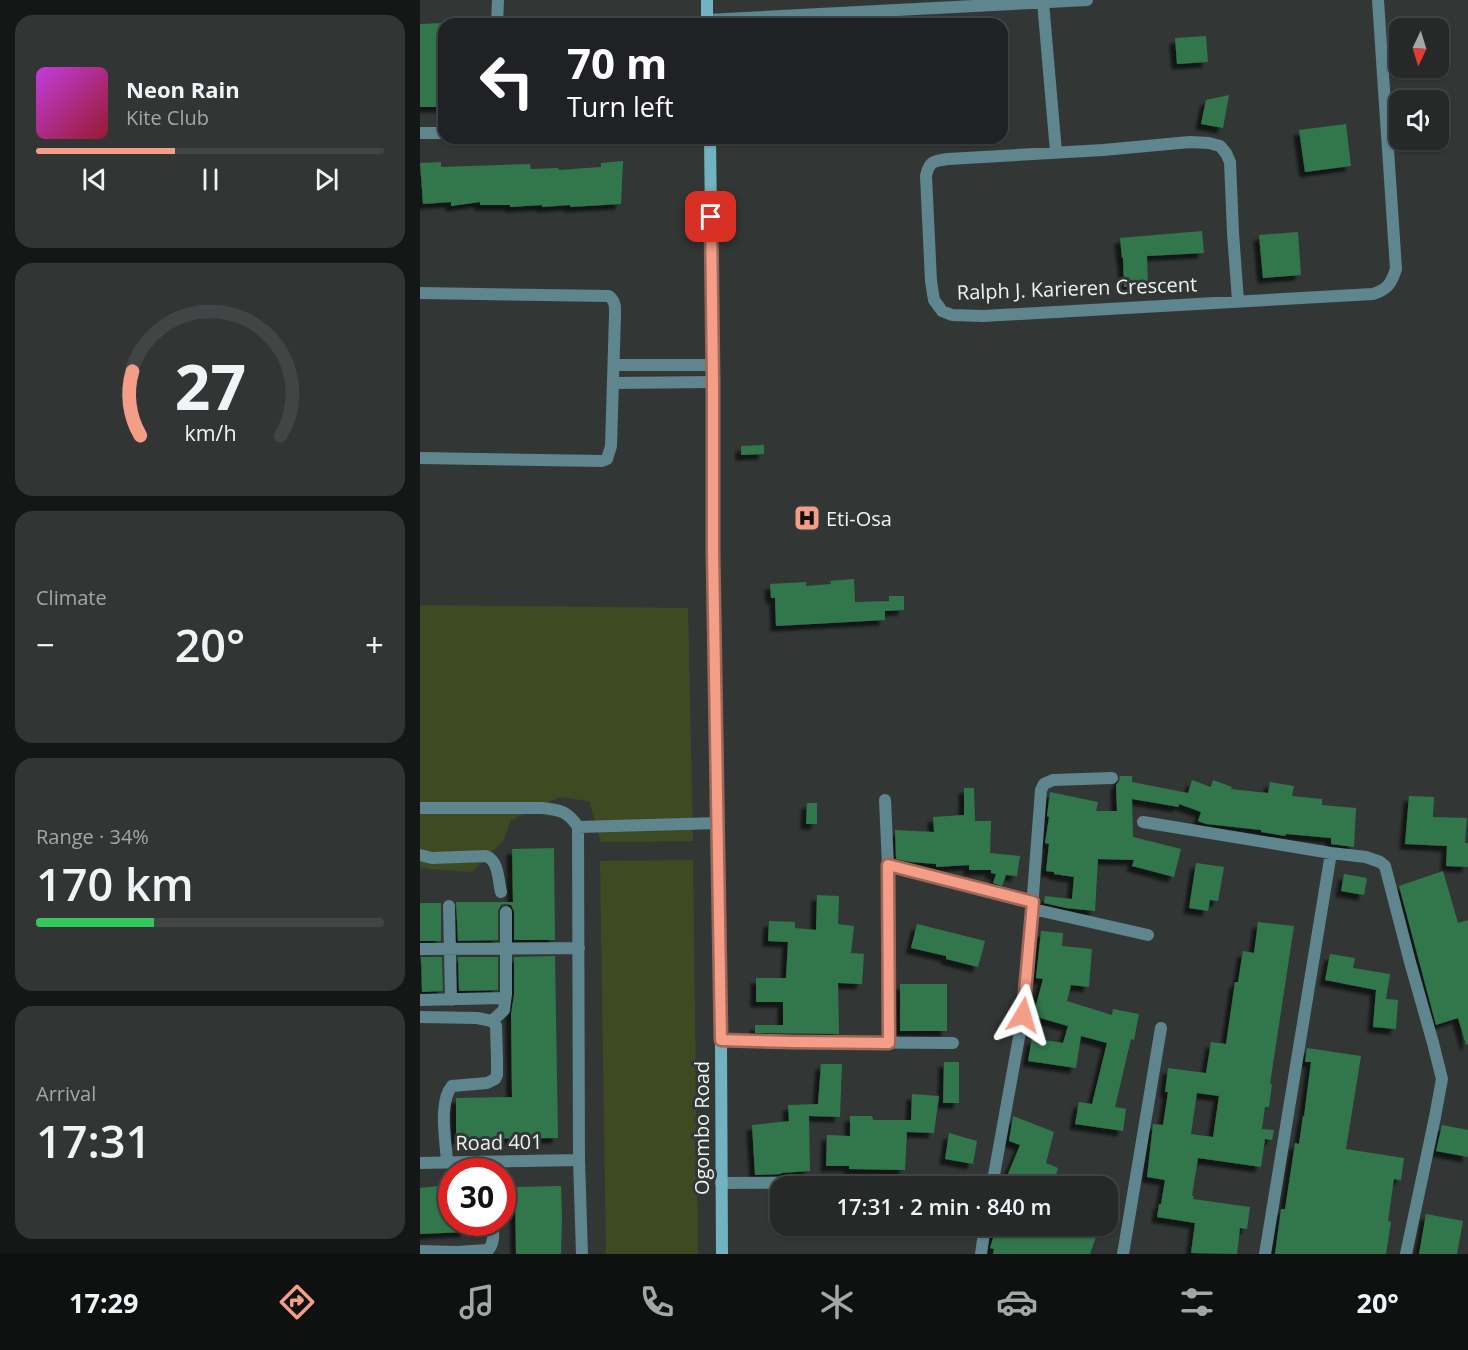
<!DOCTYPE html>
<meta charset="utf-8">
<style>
body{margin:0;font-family:"Open Sans",sans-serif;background:#323534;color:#f1f3f6;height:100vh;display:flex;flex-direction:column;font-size:22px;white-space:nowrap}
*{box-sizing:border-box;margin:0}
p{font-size:20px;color:#a4a6a8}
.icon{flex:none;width:33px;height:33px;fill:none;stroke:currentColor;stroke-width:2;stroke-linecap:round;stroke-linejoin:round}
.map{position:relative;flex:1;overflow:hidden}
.panel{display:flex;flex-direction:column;gap:15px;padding:15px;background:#151716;width:420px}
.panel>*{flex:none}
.top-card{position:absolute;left:18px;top:18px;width:570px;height:126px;border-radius:18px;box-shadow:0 2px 4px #0004,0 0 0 2px #424545;background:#202124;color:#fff;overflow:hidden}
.needle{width:39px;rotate:184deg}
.tools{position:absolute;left:969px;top:18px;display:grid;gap:12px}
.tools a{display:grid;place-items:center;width:60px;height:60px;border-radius:12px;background:#262928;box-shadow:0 2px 4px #0004,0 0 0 2px #424545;font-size:30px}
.speed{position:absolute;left:18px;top:1158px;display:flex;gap:12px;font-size:30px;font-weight:700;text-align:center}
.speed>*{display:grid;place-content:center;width:78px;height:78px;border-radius:50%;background:#262928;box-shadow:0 2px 4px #0004,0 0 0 2px #424545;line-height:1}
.speed .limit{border:9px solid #d22;background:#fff;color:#111}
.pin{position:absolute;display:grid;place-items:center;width:51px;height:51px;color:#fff;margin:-26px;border-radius:12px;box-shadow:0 3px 9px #0006}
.me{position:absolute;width:66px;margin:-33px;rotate:7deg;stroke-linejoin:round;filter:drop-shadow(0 0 4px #0008)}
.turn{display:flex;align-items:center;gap:21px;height:126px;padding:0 30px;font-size:27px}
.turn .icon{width:78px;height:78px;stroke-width:2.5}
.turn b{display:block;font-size:42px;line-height:51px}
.big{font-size:45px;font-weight:600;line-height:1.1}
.panel .widget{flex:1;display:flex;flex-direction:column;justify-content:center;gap:9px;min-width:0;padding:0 21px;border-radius:18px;background:#323534}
.panel .dial{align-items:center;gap:0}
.dial svg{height:156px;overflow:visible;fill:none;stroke:#424545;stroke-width:7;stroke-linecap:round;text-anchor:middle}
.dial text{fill:#f1f3f6;stroke:none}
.song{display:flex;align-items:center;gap:18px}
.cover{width:72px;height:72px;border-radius:9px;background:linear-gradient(135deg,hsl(290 70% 55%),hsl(350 70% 35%))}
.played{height:6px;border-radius:3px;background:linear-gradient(90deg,#f49e87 40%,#424545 40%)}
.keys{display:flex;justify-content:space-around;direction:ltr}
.heat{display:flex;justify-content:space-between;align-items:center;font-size:33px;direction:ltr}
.charge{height:9px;border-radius:4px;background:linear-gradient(90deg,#34c759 34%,#424545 0)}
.trip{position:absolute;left:350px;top:1176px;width:348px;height:60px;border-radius:18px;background:#262928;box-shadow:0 2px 4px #0004,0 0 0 2px #424545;font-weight:600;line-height:60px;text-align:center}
.tabs{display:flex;height:96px;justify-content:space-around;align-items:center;background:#0f1010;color:#a4a6a8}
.tabs .icon{width:42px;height:42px}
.tabs .current{color:#f49e87}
.tabs b{font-size:27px;color:#f1f3f6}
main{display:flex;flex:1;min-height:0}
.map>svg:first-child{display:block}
.green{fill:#3e4b22}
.building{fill:#30774c;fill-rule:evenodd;filter:url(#shadow)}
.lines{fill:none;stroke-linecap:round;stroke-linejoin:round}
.street{stroke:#5f858e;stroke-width:12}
.secondary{stroke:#73b2c0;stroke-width:12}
.route-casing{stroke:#9f6758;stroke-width:15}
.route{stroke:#f49e87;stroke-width:10}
.labels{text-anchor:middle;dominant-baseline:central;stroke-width:6;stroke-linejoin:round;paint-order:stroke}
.street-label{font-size:20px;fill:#eff2f1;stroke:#323736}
.poi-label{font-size:20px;fill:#eff2f1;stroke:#323736;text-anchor:start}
</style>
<main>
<section class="panel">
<div class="widget">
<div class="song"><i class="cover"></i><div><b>Neon Rain</b><p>Kite Club</p></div></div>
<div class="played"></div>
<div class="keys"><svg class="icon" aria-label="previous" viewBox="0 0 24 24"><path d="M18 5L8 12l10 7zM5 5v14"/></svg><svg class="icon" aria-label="pause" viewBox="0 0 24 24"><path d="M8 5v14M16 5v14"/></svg><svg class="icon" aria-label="next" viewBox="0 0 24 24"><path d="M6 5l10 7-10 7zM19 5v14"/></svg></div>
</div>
<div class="widget dial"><svg viewBox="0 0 100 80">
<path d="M14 69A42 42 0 1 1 86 69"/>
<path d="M14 69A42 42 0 0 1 10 36" stroke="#f49e87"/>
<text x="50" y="56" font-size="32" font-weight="700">27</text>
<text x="50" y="72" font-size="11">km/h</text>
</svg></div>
<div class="widget"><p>Climate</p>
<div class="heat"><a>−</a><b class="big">20°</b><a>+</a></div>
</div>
<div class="widget"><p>Range · 34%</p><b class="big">170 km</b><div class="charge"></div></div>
<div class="widget"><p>Arrival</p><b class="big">17:31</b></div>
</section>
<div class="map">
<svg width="1048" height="1254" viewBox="0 0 1048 1254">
<defs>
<filter id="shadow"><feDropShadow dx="-5.5" dy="5.5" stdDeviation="1.5" flood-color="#0009"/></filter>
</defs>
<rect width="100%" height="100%" fill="#323736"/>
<!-- green -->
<path class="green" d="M0,605L268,608L273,841L181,842L169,801L139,797L91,820L83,841L52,872L10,869L0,867Z
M273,860L278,1254H186L180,861Z"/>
<!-- building -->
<path class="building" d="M24,23V107H0V24Z
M786,36L788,62L757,64L755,38Z
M809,95L803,128L781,124L786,100Z
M926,124L931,166L885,172L879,130Z
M203,161L201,204L150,207V205L122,207V205L90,207V205H60V202L31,206V202L3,204L0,163L21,162V167L110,164L111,169L138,168L139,170L181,167V163Z
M782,231L784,253L727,256L728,287H704L703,258H702L700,238Z
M878,232L881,275L843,278L839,235Z
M344,445V454L321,455V446Z
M434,579L435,602L469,601V596H484V610L465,611V620L356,626L355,598H351L350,584L386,582V586L411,584L410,581Z
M700,776H712V782L768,793L772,780L791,787L793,780L812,787L811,789L848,793L850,782L874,786L872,796L902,799V805L936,808L934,847L911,844V838L866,834L865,836L841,832V830L786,824L778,821L781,812L759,804V807L712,799L713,837L761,849L754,877L712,866L714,860L678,859L675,911L646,908L624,903L625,896L652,899L654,877L634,874V872L626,871L629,844L625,843L629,817L627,816L630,792L678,802L676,811H697L696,785L699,781Z
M544,788H554L555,821H571L570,853L600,856L597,876L586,875L582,886L573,883L576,874L571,873V870H549V865L516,867V864L491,862L476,859L475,830L514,832L513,817L544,815Z
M989,796L1014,797L1013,817L1047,818L1045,843H1048V867L1026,866L1027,846L985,844Z
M387,803H397V824H386Z
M134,848L135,940H94V911L91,905L85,904L81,905L78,911V940L38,941L36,902H93L92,849Z
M776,863L804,867L798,901L790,900L788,911L769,908Z
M1023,871L1038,923L1048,920V1044L1046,1045L1038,1018L1016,1025L979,886Z
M924,874L947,878L944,895L921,891Z
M397,895L419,896L418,924L434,926L431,953L444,954L442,984L418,983L419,1034L335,1033V1025H363V1002H336V978H366L368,942L348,941L349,921L375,922V928L396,930Z
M0,903H21V941H0Z
M838,922L874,926L850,1084H852L849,1107H845L842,1129L854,1130L852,1140L845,1139L841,1167L778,1158L772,1196H774L773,1199L830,1207L827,1229L820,1228L817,1254L771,1253L775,1223L737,1217L739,1204H741L745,1180L727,1177L733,1124L743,1125L748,1092H745L748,1068L786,1073L791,1042L806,1044L815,982H818L823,951L834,953ZM777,1093L799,1096L793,1137L771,1134Z
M497,924L565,941L558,967L526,959V956L491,948Z
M621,931L643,933L642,946L672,949L669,987L651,985L647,1001L692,1015L693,1009L719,1014L714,1040L711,1039L695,1107L706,1109L703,1131L655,1124L659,1102L672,1104L687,1043L661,1036L656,1068L608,1061L612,1038L643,1043L648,1026L613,1016L623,979L616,978Z
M910,954L935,958L933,968L970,974L966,999L978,1000L976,1029L953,1027L956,990L905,980Z
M135,956L138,1138L36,1139V1098L92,1097L91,1014L94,995V957Z
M1,957H22L23,991L2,992Z
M38,957H78V990L39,991Z
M480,984H527V1031H480Z
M887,1048L941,1056L926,1149L984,1158L981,1180L974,1179L968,1221L971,1222L966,1254H855L861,1209H865L875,1143L879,1144L883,1116H884L891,1062H885Z
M524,1062H539V1103H523Z
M401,1064H422L420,1117L389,1116L390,1171L361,1173V1174L335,1175L332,1125L369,1121L368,1105L398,1104Z
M492,1094L519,1096L514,1133L487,1132L485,1170L429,1169V1166H406L407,1135L430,1136V1116H452L453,1120H491Z
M593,1116L634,1132L626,1163L638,1168L633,1186H621L588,1174L600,1145L589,1141Z
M1022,1125L1048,1130V1157L1016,1151Z
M529,1133L557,1141L553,1164L525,1159Z
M19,1186H32V1222H46V1232L0,1234V1188Z
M141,1186L142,1217L141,1254H96L95,1187Z
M1006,1214L1043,1221L1037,1254H999Z
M575,1226H629L649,1227L677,1234L670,1254H573L574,1249L570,1248L574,1235H572Z"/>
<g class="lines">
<!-- street -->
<path class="street" d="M623,2L636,152
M287,20L667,0
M77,24L78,0
M0,133H24
M0,293L189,296C196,302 195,307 195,315L191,446L187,459L182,461L0,458
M818,301L813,233L810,162L806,153L800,146L789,143L770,142L683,150L528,159C514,161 509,161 506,176L511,281L514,300L522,311L532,315L563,316L953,294C968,289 971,284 976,269L958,0
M194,365H292
M193,383L293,382
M465,800L468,865L469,1043
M0,808H122C140,810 148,811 158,827L159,1160L162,1254
M723,822L911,853L946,857L960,862L965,866L990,962L1013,1043L1022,1079L1015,1117L986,1254
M158,827L298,823
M0,855L12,858L66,856C79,861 78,880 81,892
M468,865L613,902
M29,906L31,1000
M613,909L728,935
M0,949L159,948
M0,1000L81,998L86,994V912
M0,1017L57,1018L72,1021L76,1026L77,1059V1075L75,1079L67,1083L32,1086C18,1102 26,1142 27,1162
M72,1021L84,1010L86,994
M301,1040L373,1042L533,1043
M0,1163L159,1160
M301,1183L460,1182L499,1184L511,1186
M572,1186L603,1015L607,973L621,790L624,784L633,780L692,778
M0,1251L37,1252L68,1250C75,1243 73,1232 73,1222
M561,1254L565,1226
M703,1254L741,1028
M845,1254L911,853"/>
<!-- secondary -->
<path class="secondary" d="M287,0V24
M290,138L293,382V551L301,1040L302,1254"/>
</g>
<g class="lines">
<!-- route casing -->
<g class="route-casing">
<path id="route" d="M291,217L293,382V551L301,1040L373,1042L469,1043L468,865L613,902L603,1015"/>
</g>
<!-- route -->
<use href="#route" class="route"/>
</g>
<!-- icons -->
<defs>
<g id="hospital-square" transform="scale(1.35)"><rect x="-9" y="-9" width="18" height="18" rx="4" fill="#f49e87" stroke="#323736"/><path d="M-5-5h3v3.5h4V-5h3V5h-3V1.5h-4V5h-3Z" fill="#111"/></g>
</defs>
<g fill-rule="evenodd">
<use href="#hospital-square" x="387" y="518"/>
</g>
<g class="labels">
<!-- street labels -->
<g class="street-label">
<text transform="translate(657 288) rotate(-2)">Ralph J. Karieren Crescent</text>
<text transform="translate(281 1128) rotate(-90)">Ogombo Road</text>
<text transform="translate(79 1142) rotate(-1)">Road 401</text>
</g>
<!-- poi labels -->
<g class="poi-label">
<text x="406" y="518">Eti-Osa</text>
</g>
</g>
</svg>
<div class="tools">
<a><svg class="needle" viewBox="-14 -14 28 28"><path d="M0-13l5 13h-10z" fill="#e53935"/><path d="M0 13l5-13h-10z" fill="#a4a6a8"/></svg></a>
<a><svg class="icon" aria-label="sound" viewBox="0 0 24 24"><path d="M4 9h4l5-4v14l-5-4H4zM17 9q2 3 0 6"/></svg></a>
</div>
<div class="speed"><div class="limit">30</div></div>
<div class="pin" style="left:291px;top:217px;background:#d93025"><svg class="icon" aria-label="arrive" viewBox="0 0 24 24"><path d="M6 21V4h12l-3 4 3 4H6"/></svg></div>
<svg class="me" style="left:603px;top:1015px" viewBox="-20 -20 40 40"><path d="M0-17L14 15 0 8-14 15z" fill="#f49e87" stroke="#fff" stroke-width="4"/></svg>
<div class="trip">17:31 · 2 min · 840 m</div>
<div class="top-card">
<div class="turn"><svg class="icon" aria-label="left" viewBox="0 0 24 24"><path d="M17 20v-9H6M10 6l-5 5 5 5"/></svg><div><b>70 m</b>Turn left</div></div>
</div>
</div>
</main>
<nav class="tabs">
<b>17:29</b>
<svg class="icon current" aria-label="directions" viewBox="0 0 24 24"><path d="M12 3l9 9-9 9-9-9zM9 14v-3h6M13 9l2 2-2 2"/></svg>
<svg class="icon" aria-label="music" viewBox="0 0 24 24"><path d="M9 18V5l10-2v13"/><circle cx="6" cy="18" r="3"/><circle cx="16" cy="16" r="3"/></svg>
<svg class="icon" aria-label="phone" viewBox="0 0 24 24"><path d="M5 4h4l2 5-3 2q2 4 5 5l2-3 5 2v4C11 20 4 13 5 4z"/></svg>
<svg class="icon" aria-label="climate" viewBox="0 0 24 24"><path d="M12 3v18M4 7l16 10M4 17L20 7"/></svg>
<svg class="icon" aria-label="car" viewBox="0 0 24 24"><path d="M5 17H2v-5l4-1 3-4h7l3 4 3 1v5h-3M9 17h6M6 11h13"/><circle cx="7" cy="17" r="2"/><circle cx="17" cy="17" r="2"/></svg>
<svg class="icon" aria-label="filters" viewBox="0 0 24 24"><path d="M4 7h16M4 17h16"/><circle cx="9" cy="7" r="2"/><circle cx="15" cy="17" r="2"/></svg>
<b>20°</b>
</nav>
